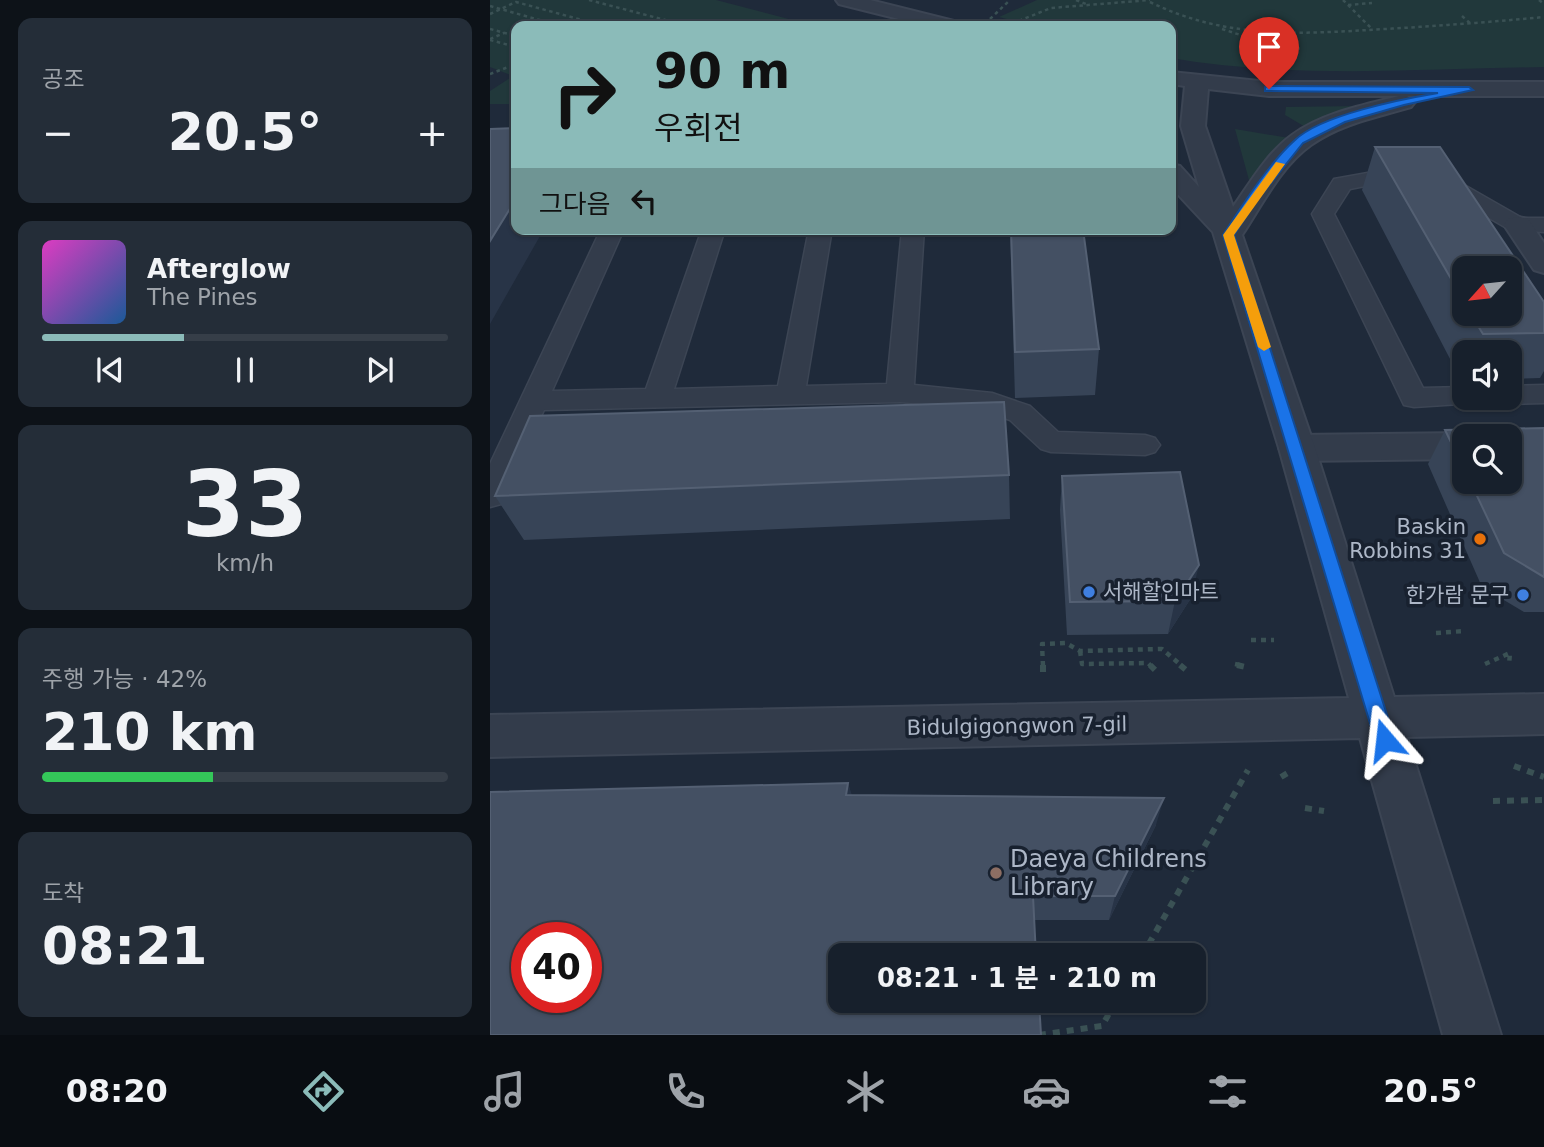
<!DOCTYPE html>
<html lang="ko">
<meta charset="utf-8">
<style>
body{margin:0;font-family:"DejaVu Sans","Noto Sans KR",sans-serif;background:#242d38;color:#f1f3f6;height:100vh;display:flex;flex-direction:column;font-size:26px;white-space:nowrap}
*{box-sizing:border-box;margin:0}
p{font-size:23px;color:#9ea3a9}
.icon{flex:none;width:38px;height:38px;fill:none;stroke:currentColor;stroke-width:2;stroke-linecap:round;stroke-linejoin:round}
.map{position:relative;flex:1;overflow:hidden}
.drawer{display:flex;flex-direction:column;gap:18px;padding:18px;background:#0d1218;width:490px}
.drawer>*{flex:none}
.banner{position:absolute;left:21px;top:21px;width:665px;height:214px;border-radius:14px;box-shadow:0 2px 5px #0004,0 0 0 2px #363e48;background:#8bbbb9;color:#111;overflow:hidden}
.needle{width:46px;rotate:243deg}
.fabs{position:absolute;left:962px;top:256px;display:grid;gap:14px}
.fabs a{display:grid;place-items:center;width:70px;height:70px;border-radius:14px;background:#17202c;box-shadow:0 2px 5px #0004,0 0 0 2px #363e48;font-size:35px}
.speed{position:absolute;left:21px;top:922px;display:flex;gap:14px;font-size:35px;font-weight:700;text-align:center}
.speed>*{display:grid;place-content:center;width:91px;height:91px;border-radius:50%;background:#17202c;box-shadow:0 2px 5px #0004,0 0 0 2px #363e48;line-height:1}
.speed .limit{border:10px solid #d22;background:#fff;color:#111}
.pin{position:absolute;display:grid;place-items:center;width:60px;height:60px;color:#fff;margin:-72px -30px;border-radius:50% 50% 50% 0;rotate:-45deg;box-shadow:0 0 7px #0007}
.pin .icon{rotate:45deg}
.me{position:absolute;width:77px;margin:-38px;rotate:343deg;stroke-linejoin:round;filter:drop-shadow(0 0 5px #0008)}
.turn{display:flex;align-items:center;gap:24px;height:147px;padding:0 28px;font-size:32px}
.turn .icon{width:91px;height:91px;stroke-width:2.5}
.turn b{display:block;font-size:49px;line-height:60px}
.then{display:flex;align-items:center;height:66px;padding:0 28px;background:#0003;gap:14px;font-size:26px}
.big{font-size:52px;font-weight:700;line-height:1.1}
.drawer .widget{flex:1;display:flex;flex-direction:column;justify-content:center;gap:10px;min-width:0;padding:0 24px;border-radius:14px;background:#242d38}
.drawer .dial{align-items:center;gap:0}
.dial b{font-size:91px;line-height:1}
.song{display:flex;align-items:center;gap:21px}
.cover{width:84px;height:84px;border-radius:10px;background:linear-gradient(135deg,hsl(310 70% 55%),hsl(210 70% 35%))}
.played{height:7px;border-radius:4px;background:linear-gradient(90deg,#8bbbb9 35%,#363e48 35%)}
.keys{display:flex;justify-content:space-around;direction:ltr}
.heat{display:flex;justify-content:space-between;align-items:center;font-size:38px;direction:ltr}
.charge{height:10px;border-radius:5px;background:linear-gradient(90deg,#34c759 42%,#363e48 0)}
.trip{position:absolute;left:338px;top:943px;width:378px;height:70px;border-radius:14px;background:#17202c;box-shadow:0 2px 5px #0004,0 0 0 2px #363e48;font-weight:700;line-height:70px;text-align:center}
.tabs{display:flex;height:112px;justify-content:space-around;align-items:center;background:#090d12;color:#9ea3a9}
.tabs .icon{width:49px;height:49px}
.tabs .current{color:#8bbbb9}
.tabs b{font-size:32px;color:#f1f3f6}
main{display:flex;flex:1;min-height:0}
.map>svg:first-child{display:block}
.green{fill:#21383b}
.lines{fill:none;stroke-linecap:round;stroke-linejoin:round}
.service-casing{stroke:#3c4554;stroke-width:3}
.minor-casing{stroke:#3c4554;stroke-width:4}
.tertiary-casing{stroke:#3c4554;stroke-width:4}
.path-far2{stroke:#3a5154;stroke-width:2.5;stroke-dasharray:3.5 3.5;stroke-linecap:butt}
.path-far1{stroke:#3a5154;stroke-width:4.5;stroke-dasharray:5 5;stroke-linecap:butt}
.path{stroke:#3a5154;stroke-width:6;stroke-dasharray:7 7;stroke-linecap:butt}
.service{fill:#333c4b;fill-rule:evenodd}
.minor{fill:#333c4b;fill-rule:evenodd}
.tertiary{fill:#333c4b;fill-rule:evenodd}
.wall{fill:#374457;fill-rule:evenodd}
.shaded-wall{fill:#283447}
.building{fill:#445063;stroke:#546073;stroke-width:2;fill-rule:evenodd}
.route{fill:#1a73e8;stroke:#114b97;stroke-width:2}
.slow{fill:#f59e0b}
.food-dot{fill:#e8710a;stroke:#18212f;stroke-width:2.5}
.shop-dot{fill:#3f7fe0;stroke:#18212f;stroke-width:2.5}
.education-dot{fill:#8d6e63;stroke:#18212f;stroke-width:2.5}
.labels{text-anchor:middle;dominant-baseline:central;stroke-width:7;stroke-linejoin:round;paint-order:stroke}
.poi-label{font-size:21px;fill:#adb7c7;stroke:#18212f;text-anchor:end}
.street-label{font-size:21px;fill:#adb7c7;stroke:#18212f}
.near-poi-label{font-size:24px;fill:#adb7c7;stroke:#18212f;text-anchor:start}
</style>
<main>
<section class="drawer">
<div class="widget"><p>공조</p>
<div class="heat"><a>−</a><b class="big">20.5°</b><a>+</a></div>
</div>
<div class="widget">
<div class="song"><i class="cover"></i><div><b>Afterglow</b><p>The Pines</p></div></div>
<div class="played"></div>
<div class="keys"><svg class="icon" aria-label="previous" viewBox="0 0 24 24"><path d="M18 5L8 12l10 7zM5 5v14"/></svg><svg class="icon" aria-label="pause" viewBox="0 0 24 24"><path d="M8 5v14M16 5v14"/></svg><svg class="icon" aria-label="next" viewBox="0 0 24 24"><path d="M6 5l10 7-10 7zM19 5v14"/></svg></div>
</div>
<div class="widget dial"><b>33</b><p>km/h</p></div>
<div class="widget"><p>주행 가능 · 42%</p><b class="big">210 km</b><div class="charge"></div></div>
<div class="widget"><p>도착</p><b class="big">08:21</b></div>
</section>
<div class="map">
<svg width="1054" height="1035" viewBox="0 0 1054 1035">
<rect width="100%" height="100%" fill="#1f2a3a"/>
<!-- green -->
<path class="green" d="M0,0H226L325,26H26V104H0V91L23,76L0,67Z
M547,0H1054V67C930,69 803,79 681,58V26H544L509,17Z
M870,106L817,128L795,115L796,107Z
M745,129L799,138L778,158L762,191Z"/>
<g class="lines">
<!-- service casing -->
<g class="service-casing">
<path id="service" d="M900,169L955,174L1032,218H1054V232L1020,230L942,185L900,181L860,189L844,214L933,388L975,387V397H988L985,403L924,407L914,405L822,214L844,179Z
M111,229H134L62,391L156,389L212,229H235L184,389L288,386L319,229H342L316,386L397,384L412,229H434L424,385L502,393L540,406L568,432L655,435L665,438L670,445L665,452L655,455L561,452L551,449L520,420L489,409L410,402L54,410L15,496L11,504L0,507V464Z
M1054,385V403L1020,404L1010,402L1007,397H1020V386Z"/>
</g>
<!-- minor casing -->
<g class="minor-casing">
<path id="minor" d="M1028,217L1038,219L1054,243V273L1044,270L1014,225L1018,219Z
M975,433L983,436H975V459L807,461L794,457L789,448L794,439L807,435Z"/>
</g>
<!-- tertiary casing -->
<g class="tertiary-casing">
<path id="tertiary" d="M346,0H380L468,22L471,26H437L349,4Z
M681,72L779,82H1054V96H917L925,102L921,107C887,117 850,124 821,145C791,166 772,205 752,235L825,448L904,697L1054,694V734L917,737L1011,1035H953L870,738L0,757V715L859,698L789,448L723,232L681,187V164L690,166L709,187L691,126L695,86L681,84ZM718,89L779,96H909C874,105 832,113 802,135C777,153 760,183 743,207L715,126Z"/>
</g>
<!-- path-far2 -->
<path class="path-far2" d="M99,0L198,26
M586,0L596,4
M853,0L882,29
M1049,0L1054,4
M660,2C738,40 811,34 895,29C948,26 1001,22 1054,17
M858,5L882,3
M0,6L60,23L56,26
M0,14L26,2L96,21L85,26
M972,16L981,24
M500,19L520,0
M516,26L561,8L660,0
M0,29L26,36
M732,29L775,43L812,49
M0,39L14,33
M0,40L26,47
M0,74L26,64"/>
<!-- path-far1 -->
<path class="path-far1" d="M946,633L975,631
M761,640H784
M590,651L592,664L658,663L661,666
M745,664L754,666
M995,664L1020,653L1019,665
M553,666L552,644L576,643L590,651L672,649L692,666"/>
<!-- path -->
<path class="path" d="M553,665V674
M660,665L668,673
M690,665L696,670
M747,665L760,668
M1024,766L1054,777
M791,777L801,771
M1003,801L1052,800
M815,808L834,811
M652,956L758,770
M549,1035L612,1026L626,1001"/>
<!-- service -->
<use href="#service" class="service"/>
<!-- minor -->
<use href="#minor" class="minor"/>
<!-- tertiary -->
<use href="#tertiary" class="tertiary"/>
</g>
<!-- wall -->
<path class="wall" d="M885,147L1054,302V371L1050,378L1020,379V352H975V380H971L872,190ZM975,268L1020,313H975Z
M520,229H593L609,349L605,395L525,398Z
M1054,428V612H1034L992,587L938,464L955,430ZM975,436L1020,481H975Z
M519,475L520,519L34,540L5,496Z
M572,476L701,598L678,634L577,635L570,510Z
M358,783L361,795L666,825L619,920H544L0,1035Z"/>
<!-- shaded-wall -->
<path class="shaded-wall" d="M26,199V229H54L0,324V241Z
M709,565L701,598L678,634L685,601Z
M358,783L367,811L356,795Z
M674,798L666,825L619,920L625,896Z"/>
<!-- building -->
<path class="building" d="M26,128V199L0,241V129Z
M885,147H950L1054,302V333L993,334L980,313H1020V268H975V303Z
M521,229H593L609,349L525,352Z
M514,402L519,475L5,496L40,416Z
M1054,428V577L1014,553L980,481H1020V436H975V471L955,430Z
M690,472L709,565L685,601L580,602L572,476Z
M358,783L356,795L674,798L625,896H543L546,956H350V1001H549L551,1035H0V792ZM37,938H96V998H37Z"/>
<!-- route -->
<path class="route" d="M779,86L979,87L983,90L914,105L855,122L813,143L765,203L744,235L905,740L902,746L895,749L888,746L885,740L733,235C751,207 780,162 805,140C831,115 912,99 948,93L775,91V87Z"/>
<!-- slow -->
<path class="slow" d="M786,162L795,164L744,235L781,347L774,351L768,347L733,235Z"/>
<!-- markers -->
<circle class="food-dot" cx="990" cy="539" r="7"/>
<g class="shop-dot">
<circle cx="599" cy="592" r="7"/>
<circle cx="1033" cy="595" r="7"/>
</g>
<circle class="education-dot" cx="506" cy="873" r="7"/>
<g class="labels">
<!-- poi labels -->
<g class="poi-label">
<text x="976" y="527">Baskin<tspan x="976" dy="24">Robbins 31</tspan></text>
<text x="613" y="592" text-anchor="start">서해할인마트</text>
<text x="1019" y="595">한가람 문구</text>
</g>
<!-- street labels -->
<g class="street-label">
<text transform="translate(527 726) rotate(-1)">Bidulgigongwon 7-gil</text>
</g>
<!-- near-poi labels -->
<g class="near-poi-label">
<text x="520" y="859">Daeya Childrens<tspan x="520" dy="28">Library</tspan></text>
</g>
</g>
</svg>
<div class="fabs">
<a><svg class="needle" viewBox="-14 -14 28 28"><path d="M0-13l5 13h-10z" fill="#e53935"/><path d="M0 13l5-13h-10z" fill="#9ea3a9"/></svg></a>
<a><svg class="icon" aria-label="sound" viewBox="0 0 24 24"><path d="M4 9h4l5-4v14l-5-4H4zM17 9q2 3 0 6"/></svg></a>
<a><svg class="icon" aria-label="search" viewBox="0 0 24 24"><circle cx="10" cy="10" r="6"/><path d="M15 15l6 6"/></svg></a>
</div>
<div class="speed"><div class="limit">40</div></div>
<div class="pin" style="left:779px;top:89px;background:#d93025"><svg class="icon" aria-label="arrive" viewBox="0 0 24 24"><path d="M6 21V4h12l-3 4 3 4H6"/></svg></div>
<svg class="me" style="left:895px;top:740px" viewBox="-20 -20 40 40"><path d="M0-17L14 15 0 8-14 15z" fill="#1a73e8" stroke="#fff" stroke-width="4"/></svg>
<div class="trip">08:21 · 1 분 · 210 m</div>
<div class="banner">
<div class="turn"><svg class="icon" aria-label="right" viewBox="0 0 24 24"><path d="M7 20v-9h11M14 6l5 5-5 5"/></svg><div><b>90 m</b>우회전</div></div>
<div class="then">그다음<svg class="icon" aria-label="left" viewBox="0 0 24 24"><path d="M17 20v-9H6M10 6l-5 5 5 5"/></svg></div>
</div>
</div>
</main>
<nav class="tabs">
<b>08:20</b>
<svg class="icon current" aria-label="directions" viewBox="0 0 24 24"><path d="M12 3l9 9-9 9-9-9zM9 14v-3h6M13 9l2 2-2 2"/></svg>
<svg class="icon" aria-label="music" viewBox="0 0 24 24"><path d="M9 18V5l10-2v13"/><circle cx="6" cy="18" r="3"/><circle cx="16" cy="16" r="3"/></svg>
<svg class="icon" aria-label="phone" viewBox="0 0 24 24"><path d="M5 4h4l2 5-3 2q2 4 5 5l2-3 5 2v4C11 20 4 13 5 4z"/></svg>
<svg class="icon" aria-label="climate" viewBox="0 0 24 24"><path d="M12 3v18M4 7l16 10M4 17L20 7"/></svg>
<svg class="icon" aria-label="car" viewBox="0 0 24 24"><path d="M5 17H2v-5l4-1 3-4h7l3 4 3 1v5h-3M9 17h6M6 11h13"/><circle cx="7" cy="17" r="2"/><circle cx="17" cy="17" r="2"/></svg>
<svg class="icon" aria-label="filters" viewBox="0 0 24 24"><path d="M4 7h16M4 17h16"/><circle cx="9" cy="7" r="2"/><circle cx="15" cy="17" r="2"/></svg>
<b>20.5°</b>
</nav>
